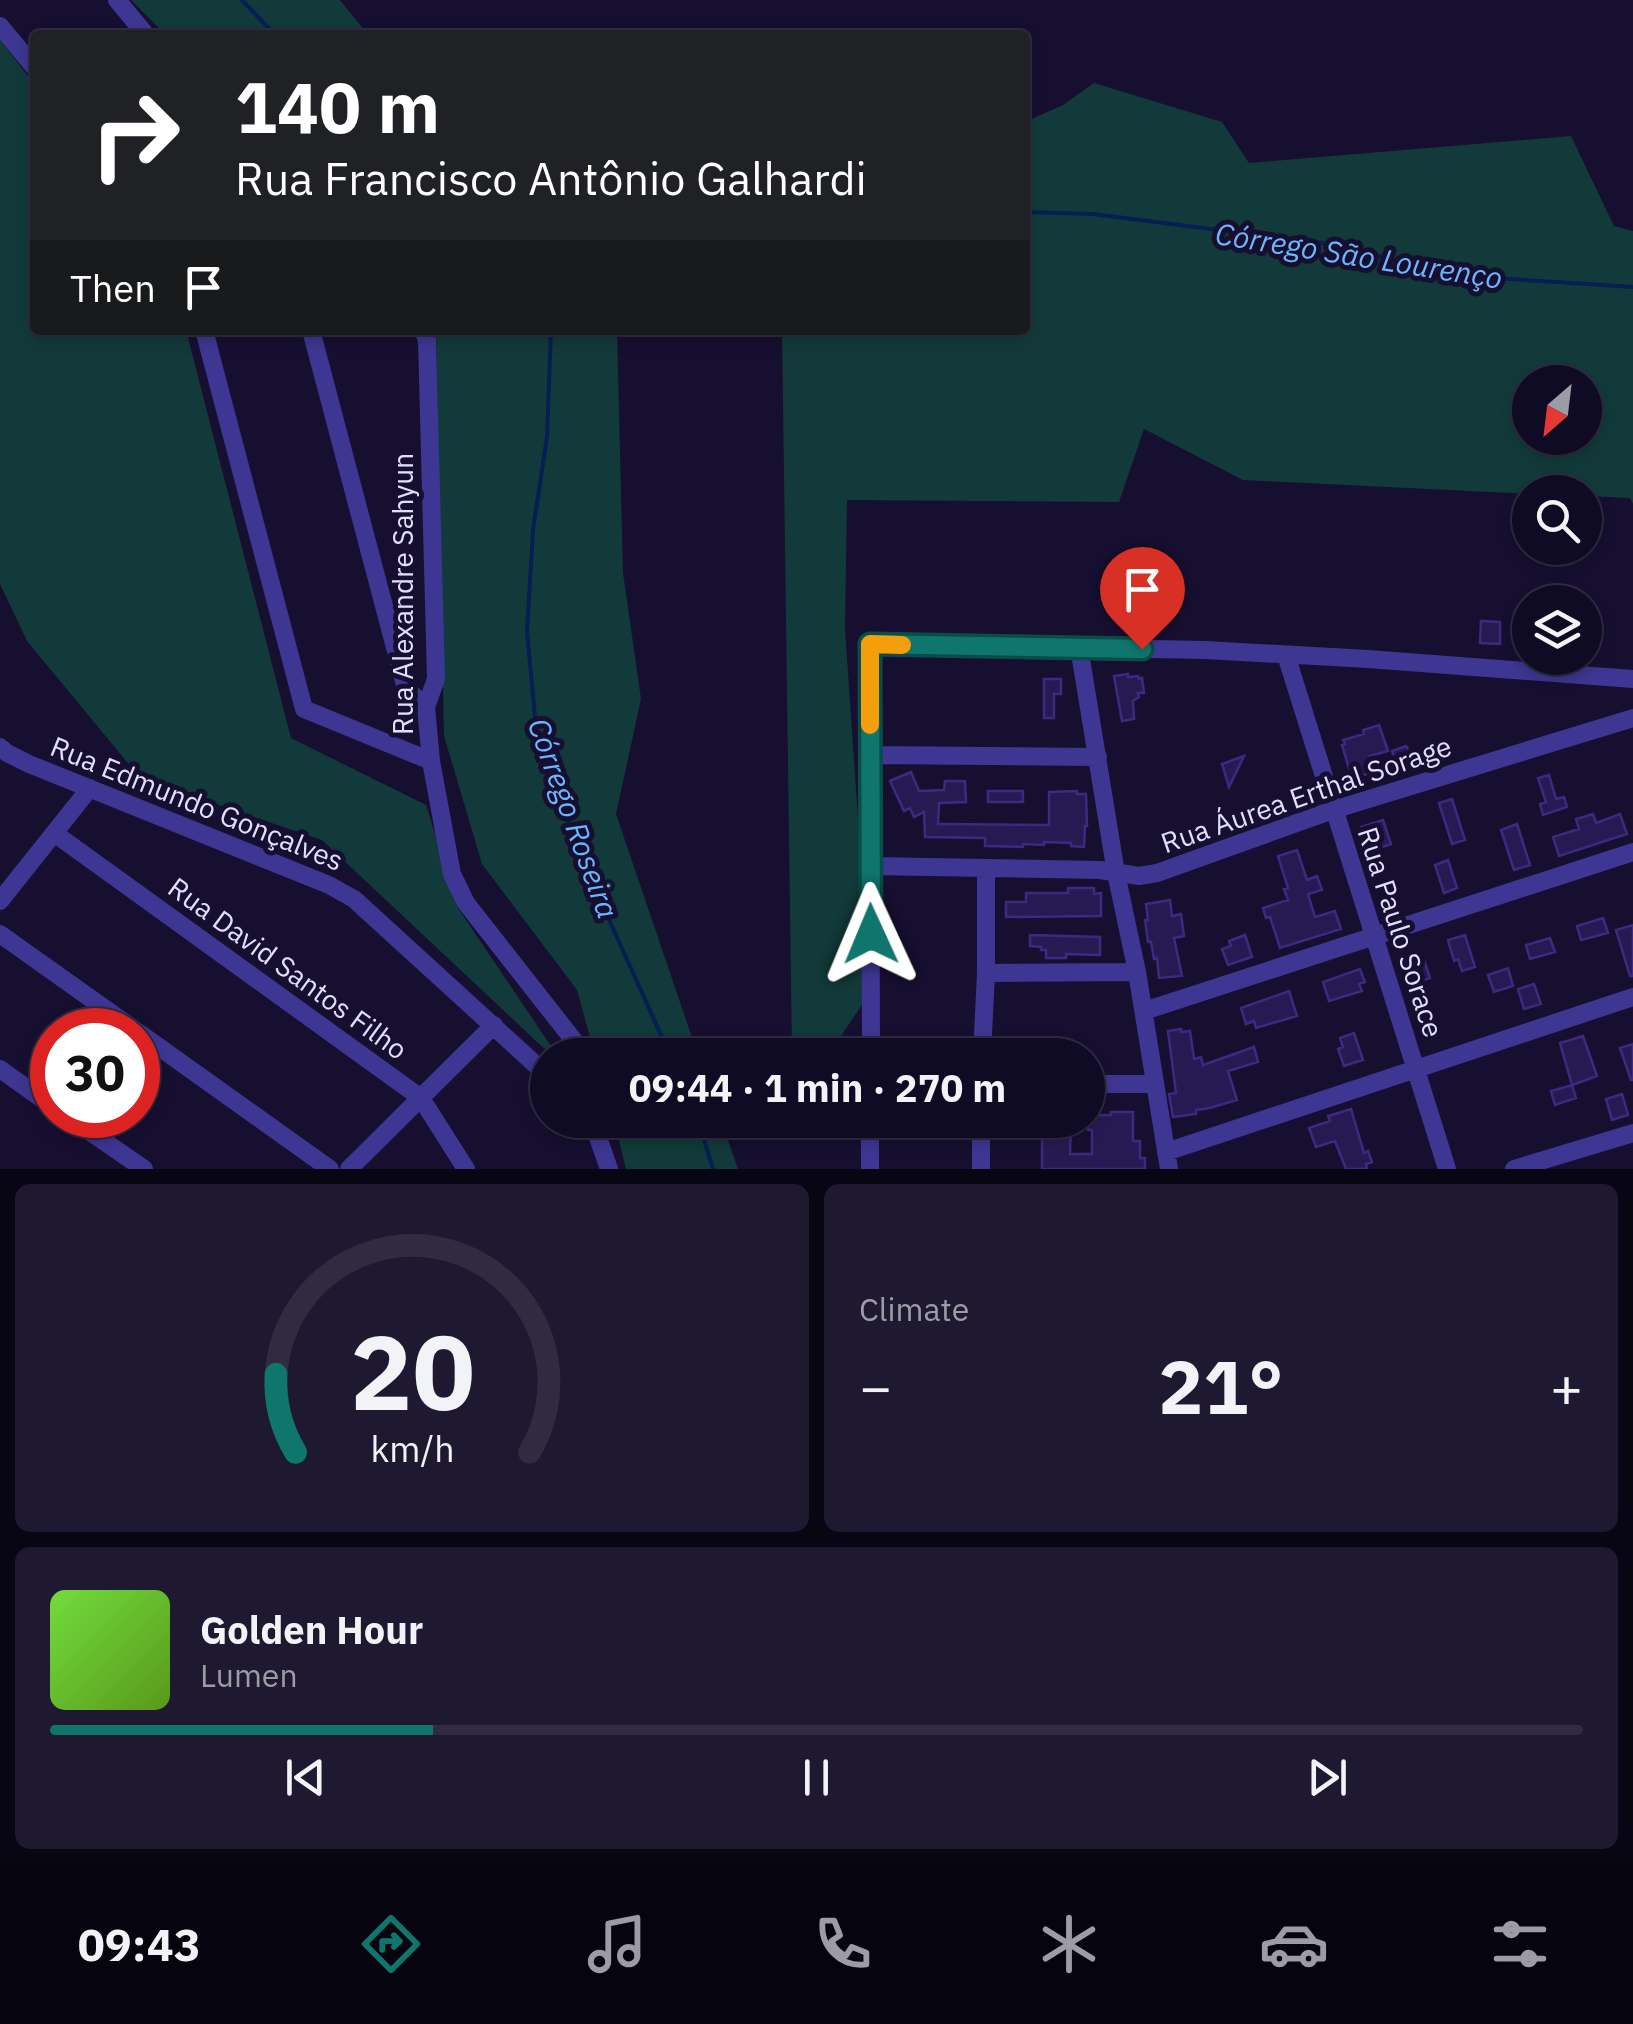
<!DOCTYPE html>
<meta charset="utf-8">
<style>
body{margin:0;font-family:"IBM Plex Sans",sans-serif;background:#1e1931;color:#f1f3f6;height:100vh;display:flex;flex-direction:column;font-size:38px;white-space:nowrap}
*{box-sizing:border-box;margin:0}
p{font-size:32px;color:#9c9ba6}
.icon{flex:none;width:55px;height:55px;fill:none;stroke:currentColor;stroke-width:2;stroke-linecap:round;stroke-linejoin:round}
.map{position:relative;height:1169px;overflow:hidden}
.side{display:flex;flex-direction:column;gap:15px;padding:15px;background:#090614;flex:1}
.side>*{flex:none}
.hud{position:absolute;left:30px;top:30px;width:1000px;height:305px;border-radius:10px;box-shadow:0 5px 15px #0003,0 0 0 2px #302b41;background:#202124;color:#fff;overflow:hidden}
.needle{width:65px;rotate:208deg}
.tools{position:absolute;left:1512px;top:365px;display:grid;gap:20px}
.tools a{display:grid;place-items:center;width:90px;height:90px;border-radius:50%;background:#100b24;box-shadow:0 5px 15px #0003,0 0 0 2px #302b41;font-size:50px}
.speed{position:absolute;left:30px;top:1008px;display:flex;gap:20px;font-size:50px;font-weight:700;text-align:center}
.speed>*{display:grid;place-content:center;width:130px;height:130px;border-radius:50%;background:#100b24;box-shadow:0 5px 15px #0003,0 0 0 2px #302b41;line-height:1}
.speed .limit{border:15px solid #d22;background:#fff;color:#111}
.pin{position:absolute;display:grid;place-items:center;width:85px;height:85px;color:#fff;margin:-102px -42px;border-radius:50% 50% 50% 0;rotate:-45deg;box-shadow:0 0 10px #0007}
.pin .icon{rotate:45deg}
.me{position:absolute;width:110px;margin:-55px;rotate:359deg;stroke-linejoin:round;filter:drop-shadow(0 0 8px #0008)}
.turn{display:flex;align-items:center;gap:35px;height:210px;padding:0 40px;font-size:45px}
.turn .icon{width:130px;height:130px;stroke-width:2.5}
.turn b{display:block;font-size:70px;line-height:85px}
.then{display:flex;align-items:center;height:95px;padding:0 40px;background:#0003;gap:20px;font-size:38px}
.big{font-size:75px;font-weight:800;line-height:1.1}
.side .widget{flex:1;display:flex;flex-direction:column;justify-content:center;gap:15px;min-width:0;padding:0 35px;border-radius:15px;background:#1e1931}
.side .dial{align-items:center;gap:0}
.dial svg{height:260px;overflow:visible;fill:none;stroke:#302b41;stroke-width:7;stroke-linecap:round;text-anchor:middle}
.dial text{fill:#f1f3f6;stroke:none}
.song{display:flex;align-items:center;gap:30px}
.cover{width:120px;height:120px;border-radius:15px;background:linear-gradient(135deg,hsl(100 70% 55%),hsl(90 70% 35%))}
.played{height:10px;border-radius:5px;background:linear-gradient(90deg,#0f766e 25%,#302b41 25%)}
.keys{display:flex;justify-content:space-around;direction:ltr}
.heat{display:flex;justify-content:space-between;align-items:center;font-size:55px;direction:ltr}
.side .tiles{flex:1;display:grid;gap:15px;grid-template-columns:1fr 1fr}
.widget:last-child{grid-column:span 2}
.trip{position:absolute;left:530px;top:1038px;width:575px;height:100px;border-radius:50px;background:#100b24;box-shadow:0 5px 15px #0003,0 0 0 2px #302b41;font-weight:800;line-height:100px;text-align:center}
.dock{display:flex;height:160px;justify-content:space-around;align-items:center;background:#06040e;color:#9c9ba6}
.dock .icon{width:70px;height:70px}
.dock .current{color:#0f766e}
.dock b{font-size:45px;color:#f1f3f6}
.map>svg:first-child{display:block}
.green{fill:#123a3a;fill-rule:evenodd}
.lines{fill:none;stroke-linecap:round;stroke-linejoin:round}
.stream{stroke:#061e52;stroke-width:4}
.building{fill:#271a53;stroke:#3e2981;stroke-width:2.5}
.minor{stroke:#3e3693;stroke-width:18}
.route-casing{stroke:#0a4d48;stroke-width:25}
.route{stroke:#0f766e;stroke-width:18}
.slow{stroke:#f59e0b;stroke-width:18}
.labels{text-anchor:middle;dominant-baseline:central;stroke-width:10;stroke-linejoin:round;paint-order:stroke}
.street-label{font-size:28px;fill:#e3deff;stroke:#160f30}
.water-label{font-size:30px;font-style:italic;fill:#6cb5ff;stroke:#160f30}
</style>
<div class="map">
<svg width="1633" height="1169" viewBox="0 0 1633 1169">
<rect width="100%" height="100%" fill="#160f30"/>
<!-- green -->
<path class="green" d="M131,0H340L368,35H166Z
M0,40L35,85V330H186L291,738L426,805L458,908L557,1055H551L322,840L141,779L27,641L0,584Z
M1094,83L1222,122L1249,163L1571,136L1614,226L1633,231V504L1630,498L1585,496V492L1530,494L1243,480L1144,429L1119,502L847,500L845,629L870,993L828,1055H792L782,330H1025V122L1063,105ZM1530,382H1585V438H1530Z
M436,330H617L623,573L641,699L616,814L698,1055H595L577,990L482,864L444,736Z
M614,1120H721L738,1169H626Z"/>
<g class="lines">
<!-- stream -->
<path class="stream" d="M242,0L275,35
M1025,212L1093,214L1322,243L1464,276L1633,287
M551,330L547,437L533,530L527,631L536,728L580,855L670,1055
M698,1120L713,1169"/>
</g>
<!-- building -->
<path class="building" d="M1481,621L1500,622V644L1480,643Z
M1128,674V677L1138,676L1139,679L1142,678L1144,693H1138L1139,697L1133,701L1134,719L1122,721L1114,676Z
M1044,679H1061V694H1054V718H1044Z
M1379,725L1388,751L1370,756L1375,771L1352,779L1342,745L1345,744L1343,740L1364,734L1363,730Z
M1406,746L1410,752L1416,750L1420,761L1398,769L1392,751Z
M1244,756L1229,787L1222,764Z
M911,772L919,791L944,790L945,781H965L966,802L939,803L938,824H944L1049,825V792L1077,791V794H1086L1087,826H1085L1084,847L1071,846V843L1044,842V845L1023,844V847L985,846V838L925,837L924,812L914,817L910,808L904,811L890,781Z
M1549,775L1556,799L1564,797L1567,807L1543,815L1540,804L1546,802L1538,778Z
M988,791H1023V802H988Z
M1452,799L1465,840L1452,844L1439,803Z
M1593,814L1596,823L1620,814L1627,834L1559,856L1553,837L1579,829L1576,819Z
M1383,820L1391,844L1377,849L1375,845L1368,847L1361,827Z
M1517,824L1530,865L1514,870L1501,830Z
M1297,850L1307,880L1317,876L1322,890L1308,894L1315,917L1335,911L1341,929L1280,948L1270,917L1266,918L1263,908L1288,900L1284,889L1288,888L1278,856Z
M1448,860L1457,888L1444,893L1435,865Z
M1068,888H1094V894L1101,893V916L1006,917V902H1026V893H1068Z
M1170,900L1172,916L1181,914L1184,936L1174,938L1182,976L1159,978L1157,958L1154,959L1151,942H1148L1145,920H1148L1146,904Z
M1603,918L1608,933L1581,940L1577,926Z
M1633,925V976H1630L1616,930Z
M1030,935L1100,937V955L1066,954V958H1046V950H1041V947L1030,946Z
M1245,935L1252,957L1228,965L1222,949L1231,946L1229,941Z
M1465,935L1475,967L1462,971L1458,959L1454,961L1448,940Z
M1550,938L1555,952L1530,959L1526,945Z
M1424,960L1430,978L1415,983L1409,965Z
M1508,968L1513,986L1494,992L1488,975Z
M1360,969L1365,982L1359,984L1362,991L1329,1001L1323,982Z
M1534,984L1541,1004L1524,1009L1518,989Z
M1289,991L1297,1016L1256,1028L1254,1021L1246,1024L1241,1008Z
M1181,1029V1032L1190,1031L1194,1059L1201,1057L1203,1065L1254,1047L1258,1062L1228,1071L1237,1100L1210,1108L1196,1110V1114L1173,1117L1169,1094L1176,1093L1168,1031Z
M1354,1033L1363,1060L1344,1066L1338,1049L1343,1047L1340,1038Z
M1583,1036L1597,1076L1572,1085L1560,1043Z
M1633,1044V1080H1631L1620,1048Z
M1572,1085L1576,1098L1555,1105L1551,1091Z
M1622,1094L1628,1115L1612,1120L1606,1099Z
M1351,1109L1364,1153L1368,1151L1372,1162L1366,1164L1367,1169H1346L1335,1141L1316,1147L1309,1128L1330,1121L1328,1116Z
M1111,1112H1133V1141H1140V1158H1145V1169H1042V1120H1071L1070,1154H1092V1130H1088V1115H1111Z"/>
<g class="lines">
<!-- minor -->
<path class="minor" d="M117,0L146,35
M0,26L35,68
M204,330L304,709L431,761
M311,330L406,689L426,707
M423,330L427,340L436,679L426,707L431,761L452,874L466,903L575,1042L581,1055
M1079,647L1116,873L1137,972L1169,1169
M1286,655L1447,1169
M0,747L7,753L29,764L329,885L354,899L548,1076
M870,755L1098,757
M54,833L421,1098L466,1169
M870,866L1100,870L1139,876L1157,873L1333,810L1633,718
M0,901L90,788
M0,934L135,1030
M986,973L1137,972
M1144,1011L1633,852
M138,1032L330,1169
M871,1055L870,644L1205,650L1368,659L1633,679
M982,1055L986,973V868
M0,1069L52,1106
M1088,1084H1155
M66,1115L144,1169
M592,1120L609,1169
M870,1120V1169
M1166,1152L1633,997
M349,1169L494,1025
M981,1169V1120
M1514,1169L1633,1133"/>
</g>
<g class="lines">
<!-- route casing -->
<g class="route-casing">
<path id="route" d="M871,934L870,644L1142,649"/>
</g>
<!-- route -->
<use href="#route" class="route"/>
<!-- slow -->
<path class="slow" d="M870,725V644L902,645"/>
</g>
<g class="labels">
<!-- street labels -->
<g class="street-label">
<text transform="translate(402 594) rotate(-90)">Rua Alexandre Sahyun</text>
<text transform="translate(1306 794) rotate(-19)">Rua Áurea Erthal Sorage</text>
<text transform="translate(197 803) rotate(22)">Rua Edmundo Gonçalves</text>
<text transform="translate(1401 932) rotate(72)">Rua Paulo Sorace</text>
<text transform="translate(288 968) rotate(36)">Rua David Santos Filho</text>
</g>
<!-- water labels -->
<g class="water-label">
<text transform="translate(1359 255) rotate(9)">Córrego São Lourenço</text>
<text transform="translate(574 818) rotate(70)">Córrego Roseira</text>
</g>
</g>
</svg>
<div class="tools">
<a><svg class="needle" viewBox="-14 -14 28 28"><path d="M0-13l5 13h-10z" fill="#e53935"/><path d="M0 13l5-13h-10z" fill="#9c9ba6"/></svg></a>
<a><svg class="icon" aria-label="search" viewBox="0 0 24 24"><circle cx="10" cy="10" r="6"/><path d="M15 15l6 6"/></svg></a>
<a><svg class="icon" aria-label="layers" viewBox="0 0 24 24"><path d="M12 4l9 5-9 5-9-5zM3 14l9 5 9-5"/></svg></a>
</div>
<div class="speed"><div class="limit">30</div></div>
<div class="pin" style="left:1142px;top:649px;background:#d93025"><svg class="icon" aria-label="arrive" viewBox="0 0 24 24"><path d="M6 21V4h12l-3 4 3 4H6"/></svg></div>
<svg class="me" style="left:871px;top:934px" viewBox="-20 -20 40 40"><path d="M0-17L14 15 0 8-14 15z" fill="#0f766e" stroke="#fff" stroke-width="4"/></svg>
<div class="trip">09:44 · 1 min · 270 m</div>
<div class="hud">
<div class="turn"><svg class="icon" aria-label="right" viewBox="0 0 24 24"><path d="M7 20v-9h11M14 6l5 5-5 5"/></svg><div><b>140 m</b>Rua Francisco Antônio Galhardi</div></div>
<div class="then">Then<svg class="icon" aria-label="arrive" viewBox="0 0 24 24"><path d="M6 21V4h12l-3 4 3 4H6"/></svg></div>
</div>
</div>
<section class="side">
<div class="tiles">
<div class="widget dial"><svg viewBox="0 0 100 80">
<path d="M14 69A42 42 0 1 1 86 69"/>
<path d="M14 69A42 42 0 0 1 8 45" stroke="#0f766e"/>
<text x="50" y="56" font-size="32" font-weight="700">20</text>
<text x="50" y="72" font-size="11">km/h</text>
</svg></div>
<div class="widget"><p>Climate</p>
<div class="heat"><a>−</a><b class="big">21°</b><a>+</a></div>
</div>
<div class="widget">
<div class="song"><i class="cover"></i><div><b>Golden Hour</b><p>Lumen</p></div></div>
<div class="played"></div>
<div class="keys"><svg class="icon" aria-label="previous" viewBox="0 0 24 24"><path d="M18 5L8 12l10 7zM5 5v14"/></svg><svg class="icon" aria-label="pause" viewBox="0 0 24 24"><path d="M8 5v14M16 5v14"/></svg><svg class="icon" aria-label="next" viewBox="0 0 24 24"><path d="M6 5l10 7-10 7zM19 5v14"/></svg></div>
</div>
</div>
</section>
<nav class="dock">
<b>09:43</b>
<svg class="icon current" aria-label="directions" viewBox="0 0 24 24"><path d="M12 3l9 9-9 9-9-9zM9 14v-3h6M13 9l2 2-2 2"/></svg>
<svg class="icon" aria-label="music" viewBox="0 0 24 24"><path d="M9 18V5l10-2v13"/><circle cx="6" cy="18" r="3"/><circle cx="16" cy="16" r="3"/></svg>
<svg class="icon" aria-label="phone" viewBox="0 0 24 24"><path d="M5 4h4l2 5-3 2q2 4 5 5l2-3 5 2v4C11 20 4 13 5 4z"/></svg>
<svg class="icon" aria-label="climate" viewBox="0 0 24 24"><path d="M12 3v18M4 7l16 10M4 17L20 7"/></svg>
<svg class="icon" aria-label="car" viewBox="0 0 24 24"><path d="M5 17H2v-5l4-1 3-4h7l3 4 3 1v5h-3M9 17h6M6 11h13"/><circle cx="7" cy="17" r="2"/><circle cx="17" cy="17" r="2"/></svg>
<svg class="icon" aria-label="filters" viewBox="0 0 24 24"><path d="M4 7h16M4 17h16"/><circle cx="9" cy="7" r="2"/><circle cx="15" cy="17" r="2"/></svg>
</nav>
